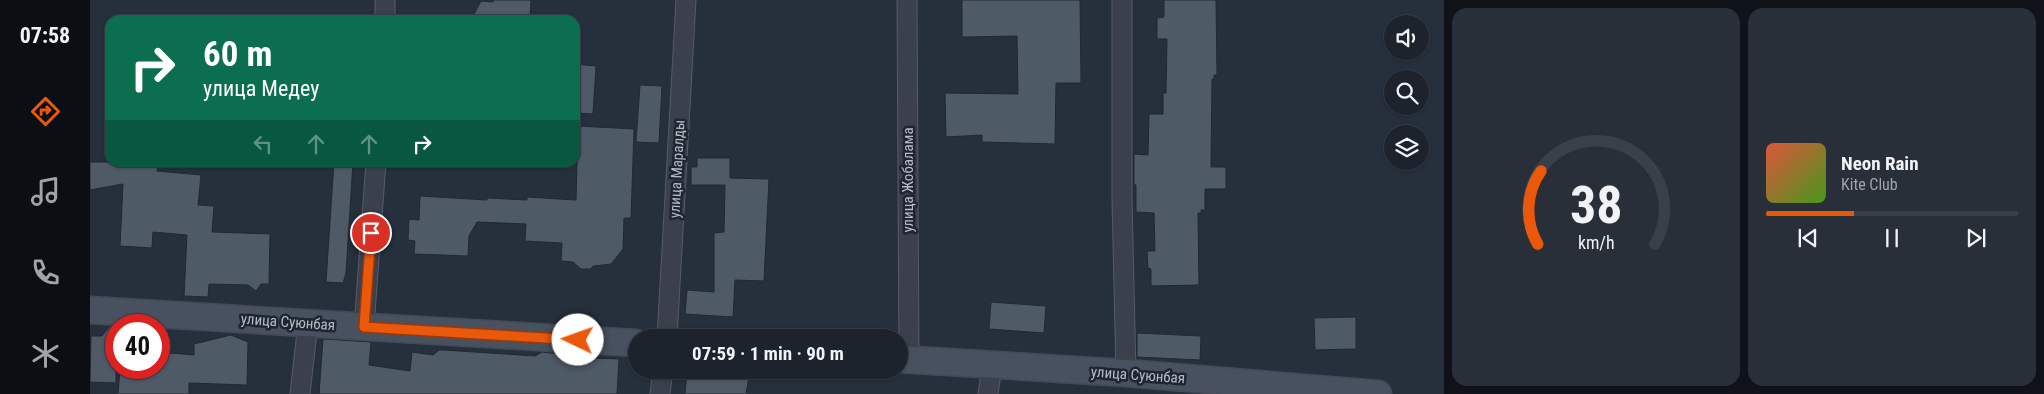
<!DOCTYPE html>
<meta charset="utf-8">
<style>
body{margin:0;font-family:"Roboto Condensed",sans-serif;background:#292f39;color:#f1f3f6;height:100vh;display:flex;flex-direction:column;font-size:19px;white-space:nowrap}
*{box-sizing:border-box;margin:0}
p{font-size:16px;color:#a0a4aa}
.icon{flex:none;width:28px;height:28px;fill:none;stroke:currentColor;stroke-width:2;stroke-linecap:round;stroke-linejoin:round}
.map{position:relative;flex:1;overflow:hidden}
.drawer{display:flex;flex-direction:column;gap:8px;padding:8px;background:#0f1319;width:600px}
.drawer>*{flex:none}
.guide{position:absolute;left:15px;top:15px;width:475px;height:152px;border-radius:15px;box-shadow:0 1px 4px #0004,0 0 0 1px #3a4049;background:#0b6e4f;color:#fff;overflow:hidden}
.tools{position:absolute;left:1294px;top:15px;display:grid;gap:10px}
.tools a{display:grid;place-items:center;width:45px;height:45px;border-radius:50%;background:#1c232d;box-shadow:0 1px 4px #0004,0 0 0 1px #3a4049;font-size:25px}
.speed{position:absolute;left:15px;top:314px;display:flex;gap:10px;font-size:25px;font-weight:700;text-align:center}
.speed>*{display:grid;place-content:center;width:65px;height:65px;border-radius:50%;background:#1c232d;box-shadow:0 1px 4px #0004,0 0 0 1px #3a4049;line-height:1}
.speed .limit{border:8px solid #d22;background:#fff;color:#111}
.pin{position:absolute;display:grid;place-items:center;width:42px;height:42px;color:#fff;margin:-21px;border:2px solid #fff;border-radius:50%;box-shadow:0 1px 5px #0007}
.me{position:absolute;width:55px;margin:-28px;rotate:273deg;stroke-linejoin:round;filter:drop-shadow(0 0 4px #0008)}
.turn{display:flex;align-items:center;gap:18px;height:105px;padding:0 15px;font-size:22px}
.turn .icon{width:65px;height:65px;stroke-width:2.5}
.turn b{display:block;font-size:35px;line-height:42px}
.lanes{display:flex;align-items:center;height:48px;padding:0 15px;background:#0003;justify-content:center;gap:25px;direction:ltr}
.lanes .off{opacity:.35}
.drawer .card{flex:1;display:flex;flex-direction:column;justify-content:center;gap:8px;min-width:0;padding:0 18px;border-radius:15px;background:#292f39}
.drawer .dial{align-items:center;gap:0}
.dial svg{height:130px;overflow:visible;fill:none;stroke:#3a4049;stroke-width:7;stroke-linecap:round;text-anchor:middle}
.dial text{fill:#f1f3f6;stroke:none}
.song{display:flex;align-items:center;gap:15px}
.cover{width:60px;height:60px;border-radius:8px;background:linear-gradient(135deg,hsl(10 70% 55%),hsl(100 70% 35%))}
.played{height:5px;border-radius:2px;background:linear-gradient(90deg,#ea580c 35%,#3a4049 35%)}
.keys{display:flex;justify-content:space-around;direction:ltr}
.drawer .tiles{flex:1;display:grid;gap:8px;grid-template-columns:repeat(2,1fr)}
.trip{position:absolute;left:538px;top:329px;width:280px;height:50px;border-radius:25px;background:#1c232d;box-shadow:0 1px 4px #0004,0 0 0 1px #3a4049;font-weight:700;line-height:50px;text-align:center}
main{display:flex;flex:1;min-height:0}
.tab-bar{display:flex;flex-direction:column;width:90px;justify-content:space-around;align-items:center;background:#0b0e12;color:#a0a4aa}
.tab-bar .icon{width:35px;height:35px}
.tab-bar .on{color:#ea580c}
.tab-bar b{font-size:22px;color:#f1f3f6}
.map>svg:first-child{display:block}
.building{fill:#4f5a67;stroke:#212833}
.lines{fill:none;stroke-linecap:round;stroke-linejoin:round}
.street-casing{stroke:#555c67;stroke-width:21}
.secondary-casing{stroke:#434a55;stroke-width:29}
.street{stroke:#3a414c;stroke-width:19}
.secondary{stroke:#48515f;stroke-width:26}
.route-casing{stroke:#983908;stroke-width:12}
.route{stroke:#ea580c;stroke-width:9}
.labels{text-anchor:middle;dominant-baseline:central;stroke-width:5;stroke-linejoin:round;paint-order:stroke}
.street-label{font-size:15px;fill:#b6bdc7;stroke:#1f2631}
</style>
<main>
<nav class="tab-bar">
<b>07:58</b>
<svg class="icon on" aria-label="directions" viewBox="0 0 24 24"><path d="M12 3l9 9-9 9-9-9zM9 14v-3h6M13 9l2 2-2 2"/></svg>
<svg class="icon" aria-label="music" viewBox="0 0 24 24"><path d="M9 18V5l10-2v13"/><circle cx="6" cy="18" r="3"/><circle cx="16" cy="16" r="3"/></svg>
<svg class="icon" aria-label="phone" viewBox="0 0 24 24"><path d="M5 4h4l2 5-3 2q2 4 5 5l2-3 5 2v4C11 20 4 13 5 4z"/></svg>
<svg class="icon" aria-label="climate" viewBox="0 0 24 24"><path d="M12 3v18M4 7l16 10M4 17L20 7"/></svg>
</nav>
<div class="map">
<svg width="1354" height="394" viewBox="0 0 1354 394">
<rect width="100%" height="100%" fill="#262f3c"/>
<!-- building -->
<path class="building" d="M404,0H441L440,20H381L391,1L403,2Z
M872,0H990L991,83H966L965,144L892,142V135L856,137L855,93L928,94L927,36L872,37Z
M1074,0H1126L1127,75H1124V79H1122L1121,167H1136V189H1115V210H1111V213H1108L1109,285L1061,286V269L1058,268L1057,251H1065L1064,213L1046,212V185H1044V154L1058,155L1059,114H1073V93H1076L1077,39H1067V18L1074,17Z
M485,64L506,66L503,114L485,113Z
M550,85L572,86L569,143L546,142Z
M488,126L544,129L541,218H534L533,249L521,264L503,266L501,269H491L483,262L471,261L472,243L435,241L436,224L387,222L379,236L378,256L324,254L325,241L318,240L319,219L329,220L330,196L397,200V198L437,200V197L486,200Z
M607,158H640V178L679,179L674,281L645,280L643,317L595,314L597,290L624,292V233L634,232L635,185H601V167H607Z
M0,162H68L67,171L111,175L108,205L124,206L122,232L180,234L179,284H171L166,291L158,285L119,284L118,297L94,296L97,235L63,232L62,248L30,246L33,184L0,190Z
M244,162H263L256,273L253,283L236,282Z
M901,302L956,306L954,333L899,329Z
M1266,317V349L1225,350L1224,318Z
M20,326L26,327V383L0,382L1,336H12Z
M1047,333L1111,336L1110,360L1047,357Z
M141,335L158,342L157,385L99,383V394H28L30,368H69V352L104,355V344Z
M233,339L281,342L279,365L320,371L322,352L343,355L349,350H354L445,356L452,352L471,354L478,357L529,359L527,394H229Z
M597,370L659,377L656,394H595Z"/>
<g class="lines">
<!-- street casing -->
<g class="street-casing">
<path id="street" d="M295,0V20
M817,0L819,360
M1032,0V199L1036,373
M274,327L286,162
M577,338L596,0
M210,394L218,323
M570,394L573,370
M898,394L902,366"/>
</g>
<!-- secondary casing -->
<g class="secondary-casing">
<path id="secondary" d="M0,310L546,343
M809,359L1036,373L1288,394"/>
</g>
<!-- street -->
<use href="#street" class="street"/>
<!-- secondary -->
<use href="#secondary" class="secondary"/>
</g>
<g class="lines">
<!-- route casing -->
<g class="route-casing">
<path id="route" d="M281,233L274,327L488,340"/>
</g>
<!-- route -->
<use href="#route" class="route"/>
</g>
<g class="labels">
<!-- street labels -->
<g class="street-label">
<text transform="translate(587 169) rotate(-87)">улица Маралды</text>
<text transform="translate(818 180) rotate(-90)">улица Жобалама</text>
<text transform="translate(198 322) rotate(4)">улица Суюнбая</text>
<text transform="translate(1048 375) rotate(4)">улица Суюнбая</text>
</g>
</g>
</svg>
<div class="tools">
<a><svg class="icon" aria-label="sound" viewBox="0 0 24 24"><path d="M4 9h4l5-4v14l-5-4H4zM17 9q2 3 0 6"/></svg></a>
<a><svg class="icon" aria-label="search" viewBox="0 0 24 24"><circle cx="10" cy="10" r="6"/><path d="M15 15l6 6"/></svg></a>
<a><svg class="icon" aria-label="layers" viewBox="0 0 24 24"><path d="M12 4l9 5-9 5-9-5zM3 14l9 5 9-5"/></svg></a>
</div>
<div class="speed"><div class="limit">40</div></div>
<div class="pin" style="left:281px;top:233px;background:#d93025"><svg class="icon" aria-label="arrive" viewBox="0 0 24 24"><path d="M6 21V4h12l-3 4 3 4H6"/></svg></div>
<svg class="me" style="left:488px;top:340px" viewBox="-20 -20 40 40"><circle r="19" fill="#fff"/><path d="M0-13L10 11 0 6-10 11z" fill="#ea580c"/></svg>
<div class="trip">07:59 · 1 min · 90 m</div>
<div class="guide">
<div class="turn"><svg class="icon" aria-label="right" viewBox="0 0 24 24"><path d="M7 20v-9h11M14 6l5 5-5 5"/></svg><div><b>60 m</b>улица Медеу</div></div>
<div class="lanes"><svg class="icon off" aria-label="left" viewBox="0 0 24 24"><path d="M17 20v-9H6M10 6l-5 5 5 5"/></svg><svg class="icon off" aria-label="ahead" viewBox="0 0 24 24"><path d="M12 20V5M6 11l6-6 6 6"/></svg><svg class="icon off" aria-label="ahead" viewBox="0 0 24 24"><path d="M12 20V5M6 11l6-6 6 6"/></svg><svg class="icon" aria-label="right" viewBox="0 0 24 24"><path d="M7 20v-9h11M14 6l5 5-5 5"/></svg></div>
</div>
</div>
<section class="drawer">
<div class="tiles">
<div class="card dial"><svg viewBox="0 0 100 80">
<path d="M14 69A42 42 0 1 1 86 69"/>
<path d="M14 69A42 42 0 0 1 16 24" stroke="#ea580c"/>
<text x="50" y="56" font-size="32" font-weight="700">38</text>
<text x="50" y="72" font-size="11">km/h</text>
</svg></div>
<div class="card">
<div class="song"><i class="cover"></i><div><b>Neon Rain</b><p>Kite Club</p></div></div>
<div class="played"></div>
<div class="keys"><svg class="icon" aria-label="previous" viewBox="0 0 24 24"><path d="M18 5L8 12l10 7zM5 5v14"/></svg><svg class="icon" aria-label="pause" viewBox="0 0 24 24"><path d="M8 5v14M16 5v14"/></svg><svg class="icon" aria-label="next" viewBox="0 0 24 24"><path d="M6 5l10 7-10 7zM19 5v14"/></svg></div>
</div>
</div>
</section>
</main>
